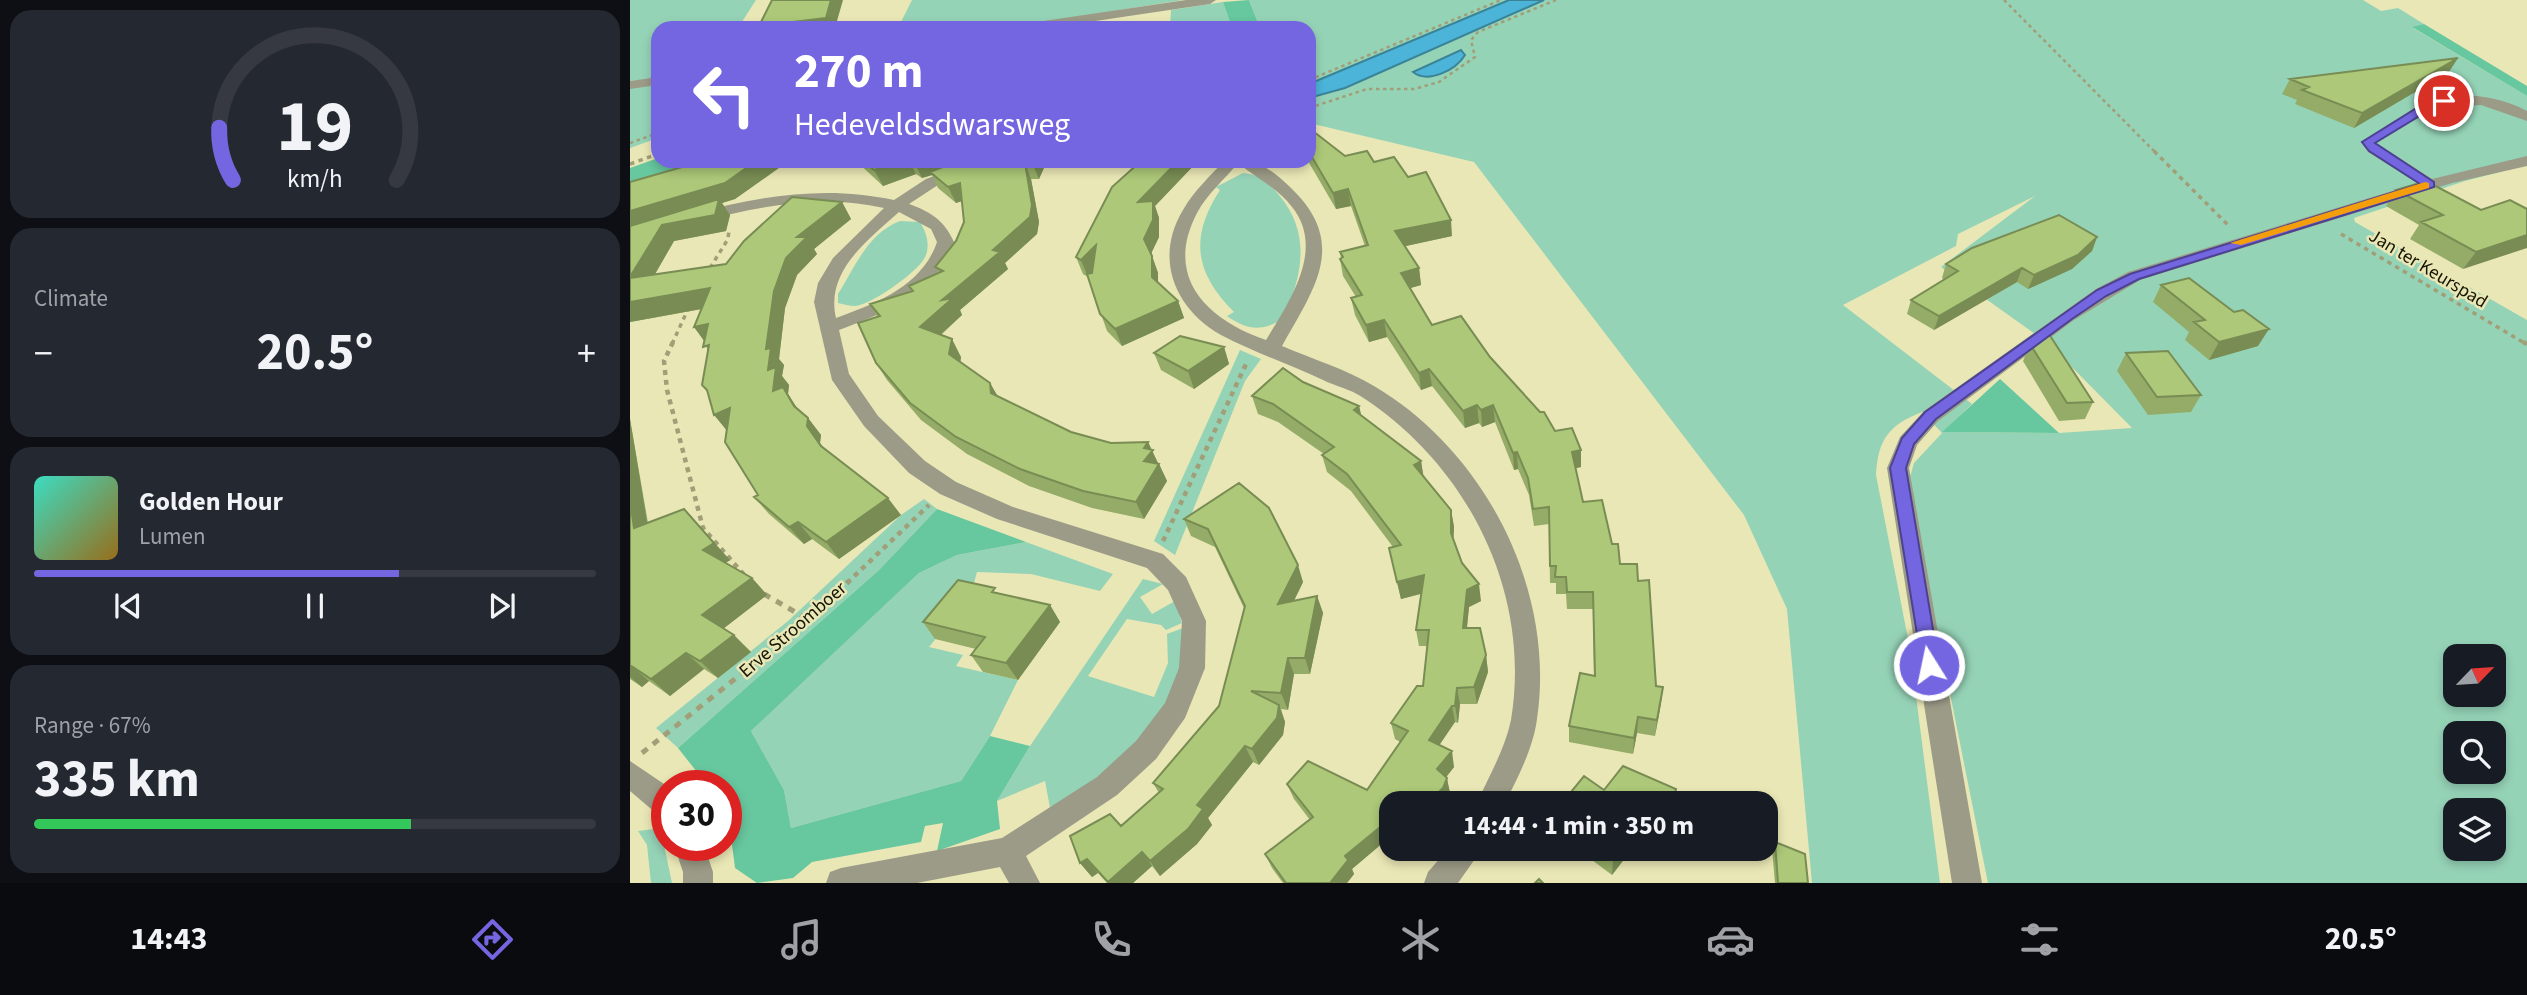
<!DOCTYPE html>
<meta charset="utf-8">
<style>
body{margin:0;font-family:"Source Sans 3",sans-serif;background:#242831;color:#f1f3f6;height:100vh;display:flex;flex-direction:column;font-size:26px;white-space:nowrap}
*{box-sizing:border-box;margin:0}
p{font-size:23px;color:#9ea1a6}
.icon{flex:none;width:38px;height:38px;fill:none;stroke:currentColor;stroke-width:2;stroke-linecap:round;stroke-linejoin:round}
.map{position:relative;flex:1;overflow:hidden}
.details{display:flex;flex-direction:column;gap:10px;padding:10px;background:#0d0f14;width:630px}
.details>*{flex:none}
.guide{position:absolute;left:21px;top:21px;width:665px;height:147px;border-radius:21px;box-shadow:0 4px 10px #0003;background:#7465e0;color:#fff;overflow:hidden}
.needle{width:46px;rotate:65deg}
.fabs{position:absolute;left:1813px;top:644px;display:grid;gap:14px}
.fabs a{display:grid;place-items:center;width:63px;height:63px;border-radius:14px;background:#171b24;box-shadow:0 4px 10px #0003;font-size:35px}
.speed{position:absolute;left:21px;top:770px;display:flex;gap:14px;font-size:35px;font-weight:700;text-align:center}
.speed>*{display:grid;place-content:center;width:91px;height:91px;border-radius:50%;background:#171b24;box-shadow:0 4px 10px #0003;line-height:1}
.speed .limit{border:10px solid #d22;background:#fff;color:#111}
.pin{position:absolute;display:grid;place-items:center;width:60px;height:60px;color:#fff;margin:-30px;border:4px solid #fff;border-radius:50%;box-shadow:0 2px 7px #0007}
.me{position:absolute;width:77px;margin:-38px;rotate:350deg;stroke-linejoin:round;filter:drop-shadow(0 0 5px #0008)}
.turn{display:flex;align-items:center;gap:24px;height:147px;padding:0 28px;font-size:32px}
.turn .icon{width:91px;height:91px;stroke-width:2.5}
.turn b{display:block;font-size:49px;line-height:60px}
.big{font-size:52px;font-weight:700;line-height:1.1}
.details .widget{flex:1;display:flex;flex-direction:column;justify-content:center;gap:10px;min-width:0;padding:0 24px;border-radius:21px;background:#242831}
.details .dial{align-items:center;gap:0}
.dial svg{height:182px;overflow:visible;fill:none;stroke:#363941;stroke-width:7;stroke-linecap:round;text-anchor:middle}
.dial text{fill:#f1f3f6;stroke:none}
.song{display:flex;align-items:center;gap:21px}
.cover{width:84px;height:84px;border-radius:10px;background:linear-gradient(135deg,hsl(170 70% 55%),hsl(40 70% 35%))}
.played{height:7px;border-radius:4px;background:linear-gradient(90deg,#7465e0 65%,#363941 65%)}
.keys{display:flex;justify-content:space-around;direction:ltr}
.heat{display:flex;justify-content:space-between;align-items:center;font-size:38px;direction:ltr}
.charge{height:10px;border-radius:5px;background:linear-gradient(90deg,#34c759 67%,#363941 0)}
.trip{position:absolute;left:749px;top:791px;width:399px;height:70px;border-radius:21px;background:#171b24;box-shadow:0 4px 10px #0003;font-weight:700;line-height:70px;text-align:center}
.dock{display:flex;height:112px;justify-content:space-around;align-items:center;background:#090b0e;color:#9ea1a6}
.dock .icon{width:49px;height:49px}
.dock .current{color:#7465e0}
.dock b{font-size:32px;color:#f1f3f6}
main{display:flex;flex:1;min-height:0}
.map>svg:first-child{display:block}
.green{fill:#95d3b7;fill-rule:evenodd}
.forest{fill:#67c79f}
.water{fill:#4bb4d8;stroke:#3b8498;stroke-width:2}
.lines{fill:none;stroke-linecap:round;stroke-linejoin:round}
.path-far3{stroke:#a19e78;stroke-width:2.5;stroke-dasharray:3.5 3.5;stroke-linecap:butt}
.path-far2{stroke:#a19e78;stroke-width:3.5;stroke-dasharray:4.5 4.5;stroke-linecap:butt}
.path-far1{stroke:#a19e78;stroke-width:4.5;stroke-dasharray:5 5;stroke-linecap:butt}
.path{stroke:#a19e78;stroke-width:5;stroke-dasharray:7 7;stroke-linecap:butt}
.minor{fill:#9c9b87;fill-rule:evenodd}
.wall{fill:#94ac67}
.shaded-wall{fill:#788c54}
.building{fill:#acc878;stroke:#788c54;stroke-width:2}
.route{fill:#7465e0;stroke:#4b4292;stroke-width:2}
.slow{fill:#f59e0b}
.labels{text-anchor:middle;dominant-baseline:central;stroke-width:5;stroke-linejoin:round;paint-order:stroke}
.street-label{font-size:19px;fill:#161504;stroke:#eae7b6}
</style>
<main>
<section class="details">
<div class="widget dial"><svg viewBox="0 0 100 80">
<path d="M14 69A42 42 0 1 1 86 69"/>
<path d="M14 69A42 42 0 0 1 8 46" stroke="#7465e0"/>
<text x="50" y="56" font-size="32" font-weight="700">19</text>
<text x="50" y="72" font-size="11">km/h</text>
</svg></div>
<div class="widget"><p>Climate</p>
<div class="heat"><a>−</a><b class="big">20.5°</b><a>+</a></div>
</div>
<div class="widget">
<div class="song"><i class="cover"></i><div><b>Golden Hour</b><p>Lumen</p></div></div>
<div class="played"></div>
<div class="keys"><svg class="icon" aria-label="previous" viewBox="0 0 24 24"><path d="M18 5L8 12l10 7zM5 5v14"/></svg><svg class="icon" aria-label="pause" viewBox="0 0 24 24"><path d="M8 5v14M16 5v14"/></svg><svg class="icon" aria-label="next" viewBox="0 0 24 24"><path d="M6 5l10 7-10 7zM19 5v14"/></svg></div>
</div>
<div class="widget"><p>Range · 67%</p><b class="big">335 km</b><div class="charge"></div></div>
</section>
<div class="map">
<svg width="1897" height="883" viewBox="0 0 1897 883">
<rect width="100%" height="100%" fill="#eae7b6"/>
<!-- green -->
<path class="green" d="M0,0H126L108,28H28V78L0,81Z
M282,0H553L376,28H268Z
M619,0H879L679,84V28H630Z
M914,0H1733L1751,11L1768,8L1794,24L1783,28L1897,96V165L1835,181L1724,218L1725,222L1897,320V883H1358L1278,484L1284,463L1312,433L1292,412C1259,425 1248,439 1246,475L1280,649L1310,883H1182L1157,609L1114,515L844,162L679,123V98L715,87ZM1405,196L1311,267L1419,344L1502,428L1429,433L1313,432L1342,404L1213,305L1326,246L1328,234ZM1825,656H1864V695H1825ZM1825,733H1864V772H1825ZM1825,810H1864V849H1825Z
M593,2L602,28H540L541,10Z
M28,85V138L0,148V88Z
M613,173C629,174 639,183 649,195C682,234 672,277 653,319C631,332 617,330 597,316L604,312C565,273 559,238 590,190L586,187Z
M270,221L290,222C297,233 301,247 294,259C286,273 241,305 225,306C220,306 213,304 208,303V294C225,267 238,233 270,221Z
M610,350L631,359L615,381L545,555L524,541Z
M294,499L307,509L249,570L48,748L26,728L158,621L271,515Z
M396,542L483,574L470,591L401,574L347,572L340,597L299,647L333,655L326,666L388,680L360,736L331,781L161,828L154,790L121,731L289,573L327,555Z
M513,579L533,584L510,597L522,614L545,601L552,623L536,630L531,625L497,619L458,676L524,697L538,663L537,634L553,628C553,640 554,653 551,665C538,731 473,776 420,808L415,781L367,801L400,746Z
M24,829L34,845L42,883H21L17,845L8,831Z"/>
<!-- forest -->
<path class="forest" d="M619,0L630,28H602L593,2Z
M1794,24L1897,86V96L1782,27Z
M28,158V161H69L0,183V168Z
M1370,379L1429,433L1312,432Z
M307,509L396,542L327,555L289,573L121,731L154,790L161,828L331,781L360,736L400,746L367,801L370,829L307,851L313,823L295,826L291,842L182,862L163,878L127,883L105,868C102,840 96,814 96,786H78L48,748L249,570Z"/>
<!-- water -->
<path class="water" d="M879,0H914L715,88L679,98V84Z
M831,50L835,55C826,70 798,84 783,72Z"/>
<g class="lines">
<!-- path-far3 -->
<path class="path-far3" d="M1374,0L1526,153
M679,80L871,0
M679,108L737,89H784L809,82L845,57L841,40L848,32L926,0
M0,143L28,133"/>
<!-- path-far2 -->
<path class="path-far2" d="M1524,151L1600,227
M0,164L28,154
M1711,234L1896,344
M80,268L98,239L99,230
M42,344L59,307"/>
<!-- path-far1 -->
<path class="path-far1" d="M43,342L34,361L37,390L73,528L115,576
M1893,342L1897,344
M533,541L617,362
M217,583L299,505"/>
<!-- path -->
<path class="path" d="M134,594L179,620
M12,753L179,620L219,581"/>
<!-- minor -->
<path class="minor" d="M556,0H586L580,4L418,28H387L393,24Z
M28,77V85L0,89V81Z
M1827,95C1851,95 1875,99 1897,111V121L1851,105L1806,107L1746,143L1802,179L1897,156V166L1822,183L1510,280L1444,320L1308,421L1287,445L1279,468L1352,883H1322L1257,468L1270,437L1294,411L1466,289L1498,272L1788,183L1738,152L1731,142L1797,100Z
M347,161H370L308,185L279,204C301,212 314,220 324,242C308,294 256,312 209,330L219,374L248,416L295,461L326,482L383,507L533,554L556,577L576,621L575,668L555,718L526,759L487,795L396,856L410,883H379L370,867L287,883H196L200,872L211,868L372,838L467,777L506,741L535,703L549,668L552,621L538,590L517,568L367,519L310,494L279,473L234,426L202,380L184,302L188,283L203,258L254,208C192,194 132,206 71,221L63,216L65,213C132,196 195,185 264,200L296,179ZM269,212L301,229L307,242C292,286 247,303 206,318C195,271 238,240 269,212Z
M594,161C627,161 636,164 660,187C719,243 685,287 652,346C682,359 716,369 744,386C856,452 926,591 907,719C903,749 888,777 875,803H847C859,776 875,749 881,720C902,593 838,466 732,397C720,389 705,386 693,380C659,364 623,352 591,335C544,308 524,258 553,210C564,191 579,177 594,161ZM608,163C626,178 648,188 662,207C696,249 659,302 636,340C578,320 533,278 567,213C577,194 595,179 608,163Z
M0,761L37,786V817L27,814L0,791Z
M44,845H74L83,872V883H53V872Z
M818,849H852L828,883H794L798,872Z"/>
</g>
<!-- wall -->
<path class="wall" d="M1819,72L1724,128L1665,104L1667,100L1652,94L1660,79Z
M679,128L715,156L744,162L778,177L822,236L775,246L789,268L791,285L780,288L802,325L860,357L925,431L951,450V467L945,468L953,502L982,544L990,564L1008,581L1026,686L1031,703L1025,736L1007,733L1003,754L939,742V726L964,676L963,609H937L936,594H926V583H920L919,524L904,526L899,495L888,469L884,470L865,422L852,427L849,423L835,428L802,386L791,390L757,337L739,342L725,315L721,298L726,297L713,276L710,259L711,258L710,252L735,246L721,206L706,209L678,161Z
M226,161H417L409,179H401L409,222L407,234L375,263L378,269L330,310L332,315L311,335L331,357L330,362L360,383L367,396L441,432L481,443L518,442L528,464H529L537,481L514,519L462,508L399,486L337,454L291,420L257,380L246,363L247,316L240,304L282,292L279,286L309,273L305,267L326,241L334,222L332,201L326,203L308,188L302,175L292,178L286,174L253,186Z
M511,161H568L525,206L529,218V237L521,253L528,273V283L548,301L554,318L492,346L477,331L458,277L453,274L446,257Z
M153,165L105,199L92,203L100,215L96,231L44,241L25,274L96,264L212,202L221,219L184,249L187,254L167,275L155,308L149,359L154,365L152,376L159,385L158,394L169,411L178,418L191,435L190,443L193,447L271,515L209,559L182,539L174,544L139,514L124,497L128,495L78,393L72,385L78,353L75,341L64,327L72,309L0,322V182Z
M1766,190L1851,210L1897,209L1833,269L1780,239L1789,225L1756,206Z
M1467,237L1462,251L1442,269L1398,289L1387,282L1304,330L1277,314L1281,300L1314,280L1312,278L1316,264Z
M1531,285L1604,312L1628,346L1579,360L1555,340L1559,332L1523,302Z
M1400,344L1463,402L1455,419L1429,421L1393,361Z
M594,347L599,364L564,389L531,370L524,353Z
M1496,353L1571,395L1561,412L1518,415L1487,371Z
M673,382L729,406L731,415L791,461L793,476L821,510L824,527L823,540L832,563L851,601L839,607L837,628L856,655L858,672L847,704H830L828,723L825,722L809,745L824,767L816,777L820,793L761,803V836L722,869L724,874L717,883H653L642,868L635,854L680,820L664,799L657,784L737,790L770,742L765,739L761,723L793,686L797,646H789L786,630L791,594L771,599L759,548L763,547L721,491L697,472L692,455L694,454L648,422L628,414L622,396Z
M0,419L18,523L100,560L96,563L122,578L137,595L94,628L121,652L88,678L74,669L40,696L19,681L12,687L0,679Z
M609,483L673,582L664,601L687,596L693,613L680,674H664L658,710L651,709L655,722L653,735L629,765L623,762L578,818L582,825L567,844L530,876L522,866L503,883H477L468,873L462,877L450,863L529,793L523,783L589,706L614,608L585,547L561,536L554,519Z
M369,594L420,605L430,622L388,680L353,672L341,655L346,649L305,639L293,622Z
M1145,842L1178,883H1145L1142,849Z
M957,849H1002L982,875L962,860V852Z"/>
<!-- shaded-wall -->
<path class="shaded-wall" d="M201,0H213L205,28H130L129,26Z
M1828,58L1819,72L1724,128L1732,113Z
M126,161H150L153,165L105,199L92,203L100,215L96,231L44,241L13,295L0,279V277L32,225L0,231V211Z
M268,161H279L286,174L253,186L244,170Z
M287,161H339L300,172L302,175L292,178L284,162Z
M403,161H417L409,179L402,163Z
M548,161H568L525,206L529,218V237L520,256L514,239L508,202Z
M395,163L401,179L409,222L407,234L375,263L378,269L330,310L332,315L300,344L290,327L312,300Z
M330,183L338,199L326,203L318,187Z
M718,189L721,206L706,209L703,193Z
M212,202L221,219L184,249L187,254L167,275L155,308L149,359L154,365L152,376L159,385L158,394L177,424L143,391L138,370L136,349L144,291L156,258L167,237Z
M821,220L822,236L767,248L765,231Z
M1897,235V248L1833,269L1846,252Z
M1467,237L1462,251L1442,269L1398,289L1404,275Z
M466,245L472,261L458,277L451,260Z
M522,256L528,273V294L522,277Z
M789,268L791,285L774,290L771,273Z
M1392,268L1387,282L1304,330L1309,316Z
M80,288L93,305L0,322V302Z
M548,301L554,318L492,346L485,329Z
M754,320L757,337L739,342L736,325Z
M78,324L77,345L64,327Z
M1639,329L1628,346L1579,360L1589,342Z
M322,339L331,357L329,371L319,354Z
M594,347L599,364L564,389L558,371Z
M799,369L802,386L791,390L789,373Z
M360,383L370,400L361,393Z
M847,405L849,423L835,428L833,411Z
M863,405L865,422L852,427L851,410Z
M729,406L733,423L724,410Z
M100,408L98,432L84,415Z
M178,418L191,435L190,443L204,463L177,426Z
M0,419L21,546L4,528L0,501Z
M518,442L529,465V464L537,481L514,519L506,502L514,461V448Z
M951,450V467L942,469V452Z
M887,452L888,469L884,470L883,453Z
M791,461L794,479L784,465Z
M258,498L271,515L209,559L196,542Z
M54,509L100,560L89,567L73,550Z
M821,510L824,527L823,550L821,533Z
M168,522L182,539L174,544L159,527Z
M668,565L673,582L654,621L648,604Z
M794,575L797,592L771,599L767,582Z
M122,578L137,595L89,632L72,615Z
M849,584L851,601L839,607L835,645L833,628L837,590Z
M687,596L693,613L680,674L675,658Z
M420,605L430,622L388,680L376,663Z
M104,635L121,652L88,678L70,661Z
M56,653L74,669L40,696L21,679Z
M856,655L858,672L847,704L844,687Z
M658,658L664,674L658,710L651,693Z
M0,665L19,681L12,687L0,677Z
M1033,687L1031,703L1025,736L1027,720Z
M827,688L830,704L828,723L825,706Z
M649,705L655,722L653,735L629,765L622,749Z
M822,706L825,722L802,756L799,740Z
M1008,717L1007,733L1003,754L1004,738Z
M615,746L623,762L578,818L582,825L567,844L530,876L520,861Z
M822,751L824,767L810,785L807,769Z
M817,778L820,793L816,803H797Z
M761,817V836L722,869L724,874L717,883H700L715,856Z
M992,849H1002L982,875L983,860Z
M512,852L522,866L503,883H478V882Z
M457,859L468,873L462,877L450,863Z"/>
<!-- building -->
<path class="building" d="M142,0H201L196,18L129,26Z
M1828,58L1732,113L1672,90L1679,87L1660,79Z
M679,128L715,156L737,151L744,162L764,157L778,177L796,172L821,220L765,231L789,268L771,273L802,325L831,316L860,357L910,412H914L925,431L942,428L951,450L942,452L953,502L972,500L982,544H988L990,564H1007L1008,581L1019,580L1026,686L1033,687L1027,720L1008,717L1004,738L939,726L950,673L965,676L963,592H937L936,577H925L926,566H920L919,507L903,509L898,478L887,452L883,453L863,405L851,410L847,405L833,411L799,369L789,373L754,320L736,325L721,298L732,295L710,259L713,257L710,252L738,245L718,189L703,193L679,152Z
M73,161H126L95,183L0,211V182Z
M234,161H268L244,170Z
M328,161H403L402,163H395L402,205L400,217L363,250L370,252L312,300L323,298L290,327L322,339L319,354L360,383L361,393L441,432L481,443L518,442L514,448L523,450L514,461L529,464L506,502L453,491L390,469L326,437L280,403L246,363L228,323L250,316L240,304L283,291L279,286L313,271L305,267L326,241L334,222L330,183L318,187L300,172Z
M511,161H548L508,202L523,201V220L514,239L522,256V277L548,301L485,329L470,314L457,274L462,273L466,245L451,260L446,257L482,187Z
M1796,181L1851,210L1880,200L1897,209V235L1846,252L1791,222L1813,215L1766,190Z
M162,197L212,202L167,237H177L156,258L144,291L136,349L141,348L138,370L146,367L143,391L153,387L164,406L178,418L177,426L191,446L258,498L196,542L168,522L159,527L124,497L128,495L95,442L100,408L84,415L77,390L72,385L79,345L73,347L78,324L64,327L80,288L0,302V278L96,264L114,241Z
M89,199L85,215L32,225L0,277V226Z
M1429,215L1467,237L1448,255L1404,275L1392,268L1309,316L1281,300L1328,271L1316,264L1342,248Z
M1559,278L1604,312L1613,310L1639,329L1589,342L1564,322L1575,320L1531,285Z
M1417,331L1463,402L1437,403L1400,344Z
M550,336L594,347L558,371L524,353Z
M1538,351L1571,395L1527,397L1496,353Z
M653,368L673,382L729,406L724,410L791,461L784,465L821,510V533L832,563L849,584L837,590L833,628H850L856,655L844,687L827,688L825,706H822L799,740L822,751L807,769L817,778L813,788L797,803H761V817L760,819L715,856L718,860L700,883H656L635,854L683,817L657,784L678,761L737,790L778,731L761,723L787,686H793L799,630H786L794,575L767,582L759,548L771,545L717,474L692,455L704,447L643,404L622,396Z
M609,483L639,508L668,565L648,604L687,596L675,658H658L651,693L621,691L649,705L647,718L622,749L615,746L567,805L573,809L558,829L520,861L512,852L478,882L457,859L450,863L440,836L480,814L491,826L533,789L523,783L589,706L615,606L578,529L554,519Z
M0,501L4,528L54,509L84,543L73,550L122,578L72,615L104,635L70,661L56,653L21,679L0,665Z
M328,580L365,588L362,592L420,605L376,663L341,655L355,637L293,622Z
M993,766L1046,789L1043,803H932L954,776L974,790Z
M1145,842L1175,854L1178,883H1148Z
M967,849H992L983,860Z
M909,879L913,883H905Z"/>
<!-- route -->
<path class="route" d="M1814,98L1818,99V103L1806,106L1745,143L1804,182V187L1509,279L1476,296L1442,319L1306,419L1284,444L1276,468L1309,665L1306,671H1293L1260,468L1272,438L1295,412L1467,290L1500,274L1790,184L1739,151L1732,142L1798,101Z"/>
<!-- slow -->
<path class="slow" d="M1795,182L1799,183V188L1611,245L1600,243Z"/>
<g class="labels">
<!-- street labels -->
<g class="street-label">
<text transform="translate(1798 269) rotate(31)">Jan ter Keurspad</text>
<text transform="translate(163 630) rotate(-41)">Erve Stroomboer</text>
</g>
</g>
</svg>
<div class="fabs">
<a><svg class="needle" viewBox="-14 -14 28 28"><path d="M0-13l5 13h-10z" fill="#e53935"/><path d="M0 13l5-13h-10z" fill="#9ea1a6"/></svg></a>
<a><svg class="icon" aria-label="search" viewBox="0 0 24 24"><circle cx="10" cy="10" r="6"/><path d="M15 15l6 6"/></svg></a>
<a><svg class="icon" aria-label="layers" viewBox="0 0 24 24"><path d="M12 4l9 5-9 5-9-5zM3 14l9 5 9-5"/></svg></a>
</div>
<div class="speed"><div class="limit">30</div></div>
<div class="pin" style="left:1814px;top:101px;background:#d93025"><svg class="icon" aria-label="arrive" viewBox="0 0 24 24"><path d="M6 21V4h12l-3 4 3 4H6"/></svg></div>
<svg class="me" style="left:1299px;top:665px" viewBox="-20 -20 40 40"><circle r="17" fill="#7465e0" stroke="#fff" stroke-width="3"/><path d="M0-11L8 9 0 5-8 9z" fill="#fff"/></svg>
<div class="trip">14:44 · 1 min · 350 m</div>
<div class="guide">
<div class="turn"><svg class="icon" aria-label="left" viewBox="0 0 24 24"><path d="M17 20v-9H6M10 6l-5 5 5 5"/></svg><div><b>270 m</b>Hedeveldsdwarsweg</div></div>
</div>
</div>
</main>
<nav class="dock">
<b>14:43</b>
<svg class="icon current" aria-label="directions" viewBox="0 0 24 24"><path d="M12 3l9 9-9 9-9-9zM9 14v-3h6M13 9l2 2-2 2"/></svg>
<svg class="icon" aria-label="music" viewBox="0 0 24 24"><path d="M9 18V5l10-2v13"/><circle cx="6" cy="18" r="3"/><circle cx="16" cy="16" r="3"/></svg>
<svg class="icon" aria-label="phone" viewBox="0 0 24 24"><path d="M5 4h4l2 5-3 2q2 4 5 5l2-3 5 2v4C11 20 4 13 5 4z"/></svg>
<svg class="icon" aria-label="climate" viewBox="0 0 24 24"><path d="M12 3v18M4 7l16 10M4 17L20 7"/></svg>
<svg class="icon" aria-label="car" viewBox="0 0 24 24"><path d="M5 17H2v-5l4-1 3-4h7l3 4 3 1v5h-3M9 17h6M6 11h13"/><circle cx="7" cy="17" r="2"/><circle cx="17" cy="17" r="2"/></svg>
<svg class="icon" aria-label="filters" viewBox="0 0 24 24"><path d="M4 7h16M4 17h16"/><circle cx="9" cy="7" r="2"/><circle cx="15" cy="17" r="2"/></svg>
<b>20.5°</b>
</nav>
